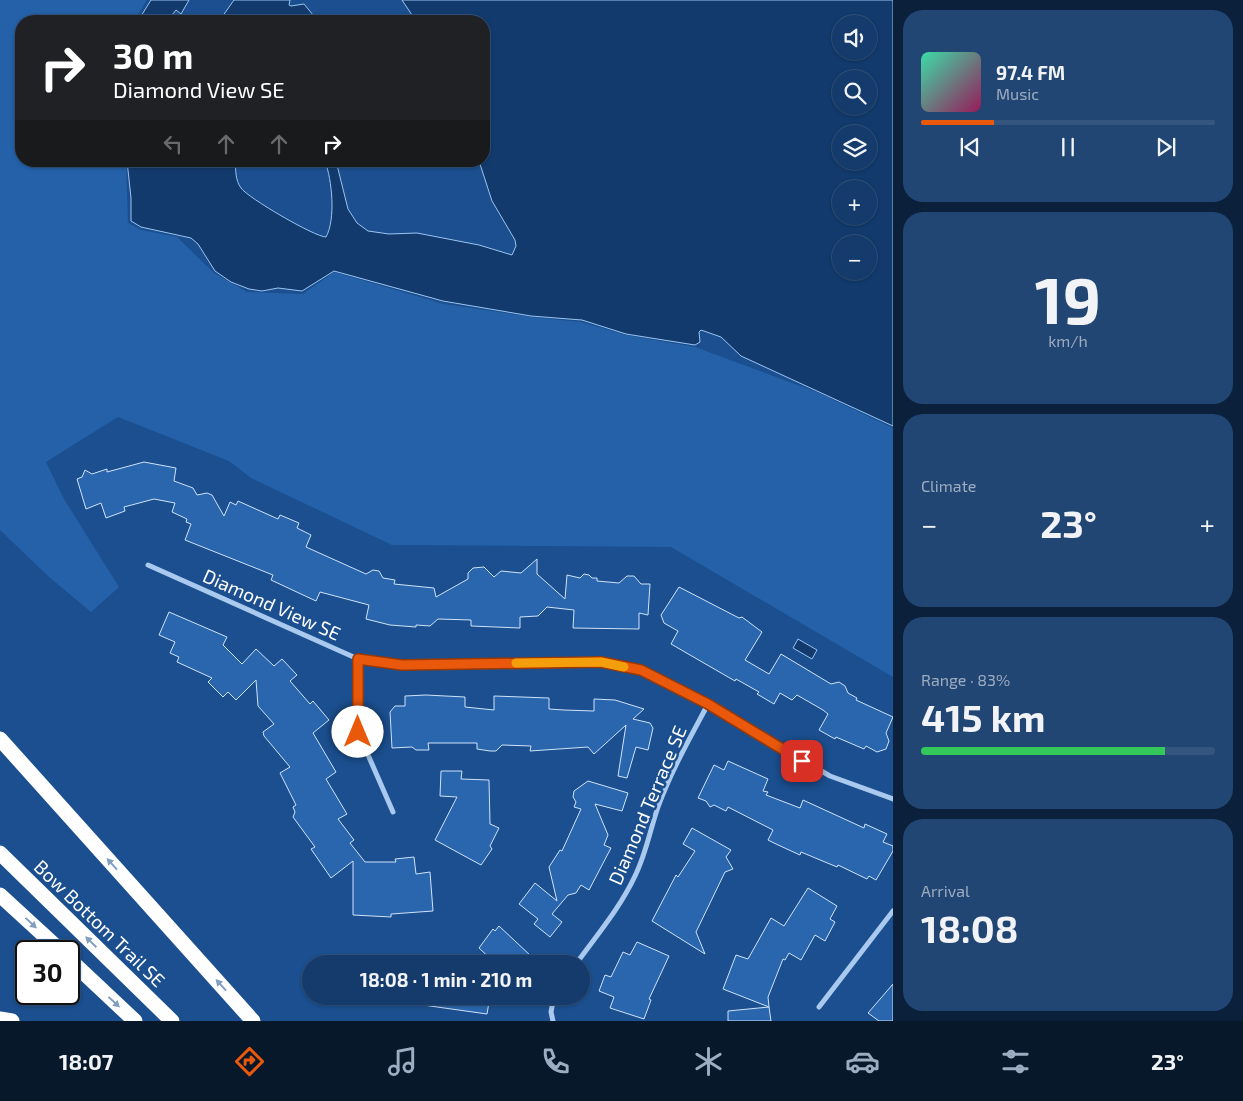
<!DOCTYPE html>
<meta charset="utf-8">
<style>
body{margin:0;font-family:"Exo 2",sans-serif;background:#214673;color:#f1f3f6;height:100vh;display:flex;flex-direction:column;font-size:19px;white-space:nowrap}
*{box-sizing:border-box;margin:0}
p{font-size:16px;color:#9dadc1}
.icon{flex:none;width:28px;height:28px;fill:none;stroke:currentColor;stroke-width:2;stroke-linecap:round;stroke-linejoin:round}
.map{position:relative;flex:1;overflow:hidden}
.sheet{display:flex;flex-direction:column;gap:10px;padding:10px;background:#0b203b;width:350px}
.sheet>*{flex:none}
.hud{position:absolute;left:15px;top:15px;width:475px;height:152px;border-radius:20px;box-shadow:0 1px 4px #0004,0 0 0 1px #33557e;background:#202124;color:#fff;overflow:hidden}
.buttons{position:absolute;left:832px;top:15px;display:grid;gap:10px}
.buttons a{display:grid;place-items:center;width:45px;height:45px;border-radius:50%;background:#143b6b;box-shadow:0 1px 4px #0004,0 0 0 1px #33557e;font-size:25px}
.speed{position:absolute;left:15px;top:940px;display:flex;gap:10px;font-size:25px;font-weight:700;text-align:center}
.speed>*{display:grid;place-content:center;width:65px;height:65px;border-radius:50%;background:#143b6b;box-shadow:0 1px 4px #0004,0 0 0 1px #33557e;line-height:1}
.speed .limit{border:2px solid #111;border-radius:8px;background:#fff;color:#111}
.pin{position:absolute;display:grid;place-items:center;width:42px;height:42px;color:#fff;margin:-21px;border-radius:10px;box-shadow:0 2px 8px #0006}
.me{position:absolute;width:55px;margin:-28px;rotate:0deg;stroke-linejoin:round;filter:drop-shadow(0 0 4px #0008)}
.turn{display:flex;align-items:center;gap:18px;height:105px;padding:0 15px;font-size:22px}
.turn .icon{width:65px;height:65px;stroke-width:2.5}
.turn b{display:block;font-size:35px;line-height:42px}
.lanes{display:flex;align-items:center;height:48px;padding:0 15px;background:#0003;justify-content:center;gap:25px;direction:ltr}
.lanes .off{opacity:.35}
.big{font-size:38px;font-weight:700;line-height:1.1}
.sheet .card{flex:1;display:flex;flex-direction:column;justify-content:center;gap:8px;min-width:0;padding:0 18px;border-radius:20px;background:#214673}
.sheet .dial{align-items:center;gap:0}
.dial b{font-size:65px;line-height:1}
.song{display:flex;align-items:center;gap:15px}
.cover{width:60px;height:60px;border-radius:8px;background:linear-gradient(135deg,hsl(160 70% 55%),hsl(330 70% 35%))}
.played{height:5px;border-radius:2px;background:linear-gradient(90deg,#ea580c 25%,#33557e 25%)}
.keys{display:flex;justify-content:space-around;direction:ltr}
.heat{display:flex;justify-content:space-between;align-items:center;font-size:28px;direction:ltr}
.charge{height:8px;border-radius:4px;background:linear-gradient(90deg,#34c759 83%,#33557e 0)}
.trip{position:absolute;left:302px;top:955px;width:288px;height:50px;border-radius:25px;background:#143b6b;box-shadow:0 1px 4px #0004,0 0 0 1px #33557e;font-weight:700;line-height:50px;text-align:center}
.menu{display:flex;height:80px;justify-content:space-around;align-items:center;background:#08182b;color:#9dadc1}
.menu .icon{width:35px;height:35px}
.menu .selected{color:#ea580c}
.menu b{font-size:22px;color:#f1f3f6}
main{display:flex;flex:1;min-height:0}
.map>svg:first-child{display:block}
.green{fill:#2461a8}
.water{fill:#123a6d;stroke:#9cc4f0;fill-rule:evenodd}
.building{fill:#2a66ad;stroke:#cfe3fa}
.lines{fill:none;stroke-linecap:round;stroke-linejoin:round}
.street{stroke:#a9c9ee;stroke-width:5}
.highway{stroke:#fff;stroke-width:15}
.oneway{fill:#829ec1}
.route-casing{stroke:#983908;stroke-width:12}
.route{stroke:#ea580c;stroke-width:9}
.slow{stroke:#f59e0b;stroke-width:9}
.labels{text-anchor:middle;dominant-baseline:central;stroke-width:5;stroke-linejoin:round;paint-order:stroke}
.street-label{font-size:19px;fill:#fff;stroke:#1b4f8f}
</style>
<main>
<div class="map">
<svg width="893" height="1021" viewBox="0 0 893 1021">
<rect width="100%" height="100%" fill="#1b4f8f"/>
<!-- green -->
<path class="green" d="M0,0H147L134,21H21V161H126L128,223L141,230L177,237L214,273L247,292L303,294L334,272L444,304L531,317L581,322L626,335L695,347L819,393L893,428V677L671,547L392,545L251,478L229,461L118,417L46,462L64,499L119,587L91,612L49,577L0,530Z"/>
<!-- water -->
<path class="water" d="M151,0H189L181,14L176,10L167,21H138Z
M234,0H290L289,5L291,6L304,4L318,21H213L222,17Z
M402,0H893V426L741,356L721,337L701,330L699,332L700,342L695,345L626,334L582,320L531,316L443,301L334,271L302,291L278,288L262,291L249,289L231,282L215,271L198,244L191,238L141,227L131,221V198L127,161H235C236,170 235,180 241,188C248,198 315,237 326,237C336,219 332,180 325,161H336L348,209L357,223L368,231L389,234L417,233L479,245L512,255L516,246L515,240L492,201L479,161H484V21H416ZM841,24H869V51H841ZM841,79H869V106H841ZM841,134H869V161H841ZM841,189H869V216H841ZM841,244H869V271H841Z
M798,639L817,650L812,659L793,648Z"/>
<!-- building -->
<path class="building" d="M144,462L176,468L174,481L193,488L197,495L207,493L212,495L224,516L230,502L236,505L238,501L278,519L280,515L299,523L297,528L311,535L306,547L366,574L373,570L379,571L383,578L395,580L394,584L434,588L436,597L468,579V573L473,568L484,567L494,577L501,571L521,573L537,559V574L565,599L567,575L580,578L584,574L589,575L592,578H597V581L619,583L627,576H634L641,584H650L648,615L639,613V629L573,628L574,610L547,607L538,616L520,617V628L471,626V620L438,619L430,626L416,625V627L390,625L366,619L369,605L320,592L316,601L271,580L273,575L185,540L191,524L186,522L187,519L172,512L175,503L154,499L124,507L125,511L106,518L101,503L86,509L77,479L82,477L85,470L92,474L107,469V472Z
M679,587L739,618L742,617L762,632L745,660L769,674L781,654L831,684L839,682L845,686L848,693L857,698L856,700L893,717L886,733L889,741L886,749L877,752L866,746L864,749L836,737L835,739L819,730L828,714L823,710L797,695L792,700L780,693L774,704L757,694L759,692L736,679L735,681L671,644L678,631L664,623L661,615Z
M169,612L227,637L223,645L242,664L256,649L274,666L282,659L297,675L290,681L310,704L313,701L329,720L313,733L336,772L326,779L347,814L338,819L354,840L350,843L365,862H396L395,859L414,857L416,874L430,872L433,911L391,914V917L353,915V861L331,878L311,849L315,847L293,817L295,812L293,807L296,805L280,773L290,767L264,736L263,732L274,724L258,706L256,680L236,700L228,692L223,697L208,682L212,678L177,662L179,657L170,653L175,642L159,635Z
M426,695L465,697V707L494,710V696L549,698V709L564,710L594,711V699L615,700L644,709L633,719L650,723L653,728L648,750L636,747L627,778L618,776L626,725L594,754L588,747L530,751L531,746L502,745L496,751H490L477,749V743H428L429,750H416L412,747L392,748L390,712L395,706H405V696Z
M728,761L768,779L763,791L768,792L766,795L800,808L803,800L864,828L865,824L887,834L883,842L893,846V851L876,880L869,876L867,879L838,865L837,867L801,852L800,855L776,844L768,840L773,830L728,807L726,811L714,805L710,807L706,801L698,798L714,765L724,770Z
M441,771H462L461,779L489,780L490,824L499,828L490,846L492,849L481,865L435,840L457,797L440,796Z
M588,781L628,793L622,811L595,804L608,835L604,845L611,848L589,890L581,885L576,893L568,895L552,914L562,922L550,937L534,924L538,919L519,904L535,883L557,901L549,867L560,850L562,851L581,809L574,807L576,802L573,797L574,791Z
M692,828L731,850L726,857L733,869L725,872L696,932L705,954L652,921L676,875L678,877L695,851L683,844Z
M808,888L837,906L830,919L835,922L825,941L815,935L801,960L789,953L785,960L783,959L768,997L769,1007L723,989L736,955L748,959L771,918L784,926Z
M499,926L531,956L524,964H513L506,958L501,964H496L479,948L493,929L495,931Z
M637,942L669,956L649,999L651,1000L644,1019L610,1008L614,997L599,991L605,975L611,977L623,952L630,955Z
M893,984V1021H879L868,1013Z
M424,996H490L487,1014L423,1005Z
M769,1007L771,1021H728V1011Z"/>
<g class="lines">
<!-- street -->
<path class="street" d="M148,565L358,659L402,665L601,662L641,670L708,704L830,776L893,799
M358,659V732L393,812
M576,964C597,935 620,908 635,876C646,854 650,830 658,807C671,771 690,738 708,704
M819,1007L893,911
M553,1021L551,1012L554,996"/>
<!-- highway -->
<path class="highway" d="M0,739L253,1021
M0,853L172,1021
M0,895L61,951
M69,959L135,1021
M0,1019L12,1021"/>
</g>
<!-- one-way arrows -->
<defs><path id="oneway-solid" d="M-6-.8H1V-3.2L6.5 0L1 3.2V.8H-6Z" transform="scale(1.25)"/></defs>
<g class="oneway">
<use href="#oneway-solid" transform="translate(112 864) rotate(-132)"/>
<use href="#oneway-solid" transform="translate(31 923) rotate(43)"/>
<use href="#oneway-solid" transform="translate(91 942) rotate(-136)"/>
<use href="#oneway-solid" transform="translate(221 985) rotate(-132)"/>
<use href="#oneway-solid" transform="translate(114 1002) rotate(43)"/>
</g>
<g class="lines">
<!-- route casing -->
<g class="route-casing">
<path id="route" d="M358,732V659L402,665L601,662L641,670L708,704L802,761"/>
</g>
<!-- route -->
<use href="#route" class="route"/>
<!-- slow -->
<path class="slow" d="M516,663L601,662L624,667"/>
</g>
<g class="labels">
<!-- street labels -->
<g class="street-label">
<text transform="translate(272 604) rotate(24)">Diamond View SE</text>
<text transform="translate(647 805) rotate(-67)">Diamond Terrace SE</text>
<text transform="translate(100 923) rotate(44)">Bow Bottom Trail SE</text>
</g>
</g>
</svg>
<div class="buttons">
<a><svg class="icon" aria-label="sound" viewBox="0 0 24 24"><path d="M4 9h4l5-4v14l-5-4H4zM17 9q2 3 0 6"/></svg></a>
<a><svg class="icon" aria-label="search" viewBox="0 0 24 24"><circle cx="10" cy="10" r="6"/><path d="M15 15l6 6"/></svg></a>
<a><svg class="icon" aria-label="layers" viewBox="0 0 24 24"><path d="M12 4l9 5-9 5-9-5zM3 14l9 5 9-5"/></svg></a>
<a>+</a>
<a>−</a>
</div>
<div class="speed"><div class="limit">30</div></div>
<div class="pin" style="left:802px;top:761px;background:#d93025"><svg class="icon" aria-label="arrive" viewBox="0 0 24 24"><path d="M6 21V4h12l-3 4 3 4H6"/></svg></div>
<svg class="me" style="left:358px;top:732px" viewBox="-20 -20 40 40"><circle r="19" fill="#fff"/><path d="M0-13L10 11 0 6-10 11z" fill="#ea580c"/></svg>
<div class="trip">18:08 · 1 min · 210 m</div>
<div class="hud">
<div class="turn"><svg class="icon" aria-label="right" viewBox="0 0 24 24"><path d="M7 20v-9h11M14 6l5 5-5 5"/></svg><div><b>30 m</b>Diamond View SE</div></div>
<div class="lanes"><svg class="icon off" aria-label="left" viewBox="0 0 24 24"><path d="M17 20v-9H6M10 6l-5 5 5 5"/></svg><svg class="icon off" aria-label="ahead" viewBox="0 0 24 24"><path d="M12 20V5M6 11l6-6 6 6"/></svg><svg class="icon off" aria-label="ahead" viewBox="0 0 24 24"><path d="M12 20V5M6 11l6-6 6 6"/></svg><svg class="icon" aria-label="right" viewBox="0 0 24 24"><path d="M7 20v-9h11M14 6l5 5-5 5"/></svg></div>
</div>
</div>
<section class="sheet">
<div class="card">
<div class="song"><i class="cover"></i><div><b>97.4 FM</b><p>Music</p></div></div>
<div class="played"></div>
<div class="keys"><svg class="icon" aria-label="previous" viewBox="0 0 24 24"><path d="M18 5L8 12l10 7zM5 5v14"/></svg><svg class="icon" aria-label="pause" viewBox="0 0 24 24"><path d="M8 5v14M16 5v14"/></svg><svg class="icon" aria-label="next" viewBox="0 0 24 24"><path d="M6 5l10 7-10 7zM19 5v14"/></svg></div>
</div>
<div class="card dial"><b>19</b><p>km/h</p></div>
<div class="card"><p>Climate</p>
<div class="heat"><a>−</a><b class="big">23°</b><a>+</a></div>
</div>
<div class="card"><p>Range · 83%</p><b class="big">415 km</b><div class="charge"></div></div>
<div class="card"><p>Arrival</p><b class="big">18:08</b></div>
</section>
</main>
<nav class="menu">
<b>18:07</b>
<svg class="icon selected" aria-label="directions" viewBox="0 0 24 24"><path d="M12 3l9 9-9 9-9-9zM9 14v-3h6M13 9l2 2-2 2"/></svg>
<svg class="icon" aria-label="music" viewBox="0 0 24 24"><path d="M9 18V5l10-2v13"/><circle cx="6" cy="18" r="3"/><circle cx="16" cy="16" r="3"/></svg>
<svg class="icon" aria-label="phone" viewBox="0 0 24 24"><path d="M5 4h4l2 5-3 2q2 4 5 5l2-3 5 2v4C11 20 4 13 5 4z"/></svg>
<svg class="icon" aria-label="climate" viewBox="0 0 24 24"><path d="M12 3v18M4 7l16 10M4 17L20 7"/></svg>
<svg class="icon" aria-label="car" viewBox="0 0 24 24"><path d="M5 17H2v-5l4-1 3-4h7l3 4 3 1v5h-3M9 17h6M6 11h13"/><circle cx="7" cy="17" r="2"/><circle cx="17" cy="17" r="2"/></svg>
<svg class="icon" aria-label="filters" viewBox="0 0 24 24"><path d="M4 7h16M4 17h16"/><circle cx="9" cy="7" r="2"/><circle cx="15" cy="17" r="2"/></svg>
<b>23°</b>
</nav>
